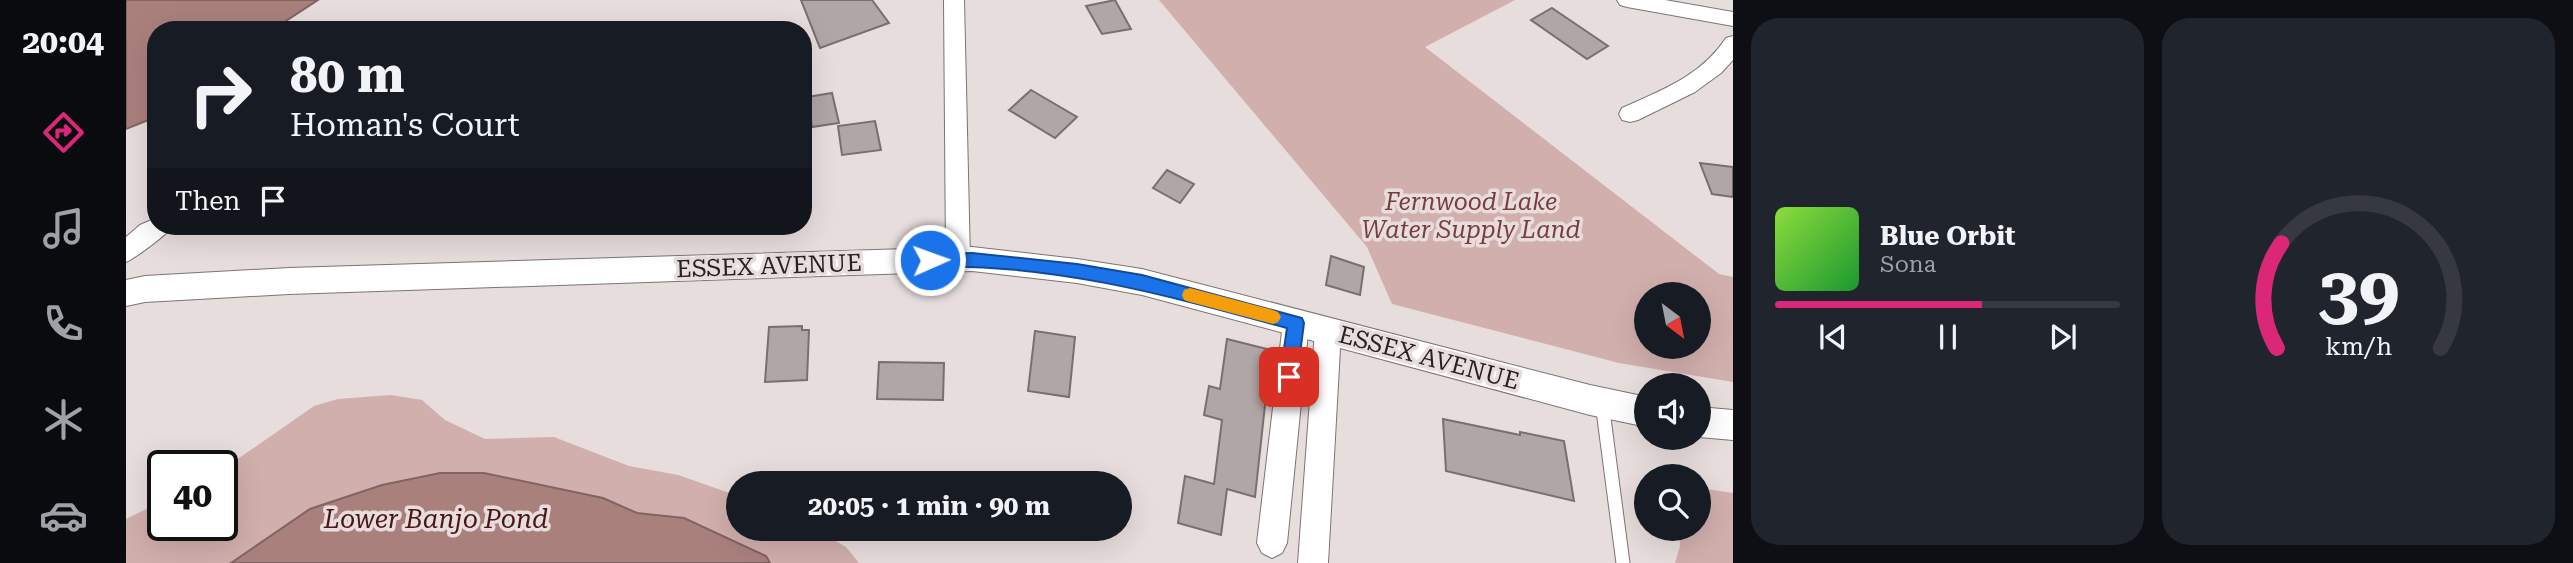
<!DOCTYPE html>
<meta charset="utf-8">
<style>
body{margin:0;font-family:"Roboto Serif",serif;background:#20242c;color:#f1f3f6;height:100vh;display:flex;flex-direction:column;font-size:26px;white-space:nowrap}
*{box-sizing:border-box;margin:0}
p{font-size:23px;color:#9ea1a6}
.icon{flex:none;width:38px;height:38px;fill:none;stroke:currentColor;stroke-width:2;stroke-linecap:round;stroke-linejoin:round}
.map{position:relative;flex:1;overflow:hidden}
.sheet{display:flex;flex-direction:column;gap:18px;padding:18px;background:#0d0f14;width:840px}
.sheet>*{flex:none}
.banner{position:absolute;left:21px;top:21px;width:665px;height:214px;border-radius:28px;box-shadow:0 7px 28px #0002;background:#171b24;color:#f1f3f6;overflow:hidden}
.needle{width:46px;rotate:148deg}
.buttons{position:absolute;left:1508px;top:282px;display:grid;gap:14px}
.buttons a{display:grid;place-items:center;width:77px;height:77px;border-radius:50%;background:#171b24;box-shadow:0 7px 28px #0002;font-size:35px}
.speed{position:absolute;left:21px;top:450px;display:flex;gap:14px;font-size:35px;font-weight:700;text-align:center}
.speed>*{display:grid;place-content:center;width:91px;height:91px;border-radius:50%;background:#171b24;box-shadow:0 7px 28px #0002;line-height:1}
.speed .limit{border:4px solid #111;border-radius:10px;background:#fff;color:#111}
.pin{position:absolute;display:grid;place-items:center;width:60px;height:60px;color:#fff;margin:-30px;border-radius:14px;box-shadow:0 4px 10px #0006}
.me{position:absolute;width:77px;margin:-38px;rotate:88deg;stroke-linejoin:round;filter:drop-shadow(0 0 5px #0008)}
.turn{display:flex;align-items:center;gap:24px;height:147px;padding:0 28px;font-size:32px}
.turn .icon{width:91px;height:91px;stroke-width:2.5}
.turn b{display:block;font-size:49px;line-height:60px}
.then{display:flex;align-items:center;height:66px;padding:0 28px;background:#0003;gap:14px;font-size:26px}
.sheet .card{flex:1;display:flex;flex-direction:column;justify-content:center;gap:10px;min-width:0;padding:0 24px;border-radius:28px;background:#20242c}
.sheet .dial{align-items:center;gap:0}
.dial svg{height:182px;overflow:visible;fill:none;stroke:#363941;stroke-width:7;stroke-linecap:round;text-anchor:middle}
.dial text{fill:#f1f3f6;stroke:none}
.song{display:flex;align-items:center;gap:21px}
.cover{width:84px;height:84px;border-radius:10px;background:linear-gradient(135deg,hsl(90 70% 55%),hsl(130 70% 35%))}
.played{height:7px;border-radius:4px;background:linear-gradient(90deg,#db2777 60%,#363941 60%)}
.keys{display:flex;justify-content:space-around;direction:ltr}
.sheet .tiles{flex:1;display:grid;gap:18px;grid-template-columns:repeat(2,1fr)}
.trip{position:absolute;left:600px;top:471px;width:406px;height:70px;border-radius:35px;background:#171b24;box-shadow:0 7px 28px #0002;font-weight:700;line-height:70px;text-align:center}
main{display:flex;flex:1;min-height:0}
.tab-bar{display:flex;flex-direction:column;width:126px;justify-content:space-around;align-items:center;background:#090b0e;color:#9ea1a6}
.tab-bar .icon{width:49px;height:49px}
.tab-bar .active{color:#db2777}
.tab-bar b{font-size:32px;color:#f1f3f6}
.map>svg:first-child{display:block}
.green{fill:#d1afad;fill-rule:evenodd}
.water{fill:#aa807d;stroke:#826462;stroke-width:2}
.building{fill:#b0a6a5;stroke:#786f6e;stroke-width:2}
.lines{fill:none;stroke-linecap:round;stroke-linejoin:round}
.service-casing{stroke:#7d7473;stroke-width:15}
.minor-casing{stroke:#7d7473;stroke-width:2}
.tertiary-casing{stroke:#7d7473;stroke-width:2}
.service{stroke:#fff;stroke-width:13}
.minor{fill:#fff;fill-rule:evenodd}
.tertiary{fill:#fff;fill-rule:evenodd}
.route{fill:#1a73e8;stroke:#114b97;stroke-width:2}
.slow{fill:#f59e0b}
.labels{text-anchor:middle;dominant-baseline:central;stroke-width:7;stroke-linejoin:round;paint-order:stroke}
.park-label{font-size:24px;font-style:italic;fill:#793e3b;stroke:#e7dddc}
.street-label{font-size:24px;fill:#262222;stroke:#e7dddc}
.water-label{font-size:26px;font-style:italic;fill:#4c1516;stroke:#e7dddc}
</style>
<main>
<nav class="tab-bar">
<b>20:04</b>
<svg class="icon active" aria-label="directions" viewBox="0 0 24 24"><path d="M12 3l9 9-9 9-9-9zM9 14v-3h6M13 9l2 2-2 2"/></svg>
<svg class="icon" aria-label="music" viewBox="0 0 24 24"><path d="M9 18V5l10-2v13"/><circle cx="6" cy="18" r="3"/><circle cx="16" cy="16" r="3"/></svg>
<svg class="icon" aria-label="phone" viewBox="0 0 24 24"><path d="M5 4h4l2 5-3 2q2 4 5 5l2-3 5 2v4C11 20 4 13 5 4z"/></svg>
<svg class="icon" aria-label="climate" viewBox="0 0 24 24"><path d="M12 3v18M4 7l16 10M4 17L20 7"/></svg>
<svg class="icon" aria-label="car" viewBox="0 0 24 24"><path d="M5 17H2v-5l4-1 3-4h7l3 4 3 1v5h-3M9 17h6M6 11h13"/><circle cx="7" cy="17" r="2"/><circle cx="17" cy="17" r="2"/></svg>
</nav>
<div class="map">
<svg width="1607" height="563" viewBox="0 0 1607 563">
<rect width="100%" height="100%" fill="#e7dddc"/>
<!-- green -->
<path class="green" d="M1033,0H1389L1299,47L1593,274L1607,277V382L1493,363L1266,304L1241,247ZM1521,294H1573V346H1521Z
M265,395L296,400L319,420L359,439L428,437L503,466L552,475L612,496V528L690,529L720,547L733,563H644L640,556L558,518L511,513L477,498L358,473H314L256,485L184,509L105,563H0V519L37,501V525H96V470L188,406L212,399Z
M1573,488L1607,493V563H1549L1554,546L1553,529L1573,528Z"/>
<!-- water -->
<path class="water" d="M0,0H192L146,30H30V117L0,129Z
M314,473H358L477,498L511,513L558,518L640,556L644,563H105L184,509L256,485Z"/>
<!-- building -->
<path class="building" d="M675,0H746L763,23L694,48Z
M989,0L1005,29L976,34L960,6Z
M1426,8L1482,46L1461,59L1405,20Z
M905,90L951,117L929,138L883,110Z
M706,93L713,123L686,127L681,97Z
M749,121L755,150L716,155L712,126Z
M1574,163L1607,167V197L1586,194Z
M1041,170L1068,184L1054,203L1027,188Z
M1205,256L1238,267L1234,295L1200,285Z
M676,326V330H683L681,380L639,382L643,327Z
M909,331L949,337L943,397L902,391Z
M1101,339L1145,350L1129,497L1101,489L1095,535L1052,523L1059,476L1088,484L1096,420L1078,415L1083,386L1094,389Z
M753,362L818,363L817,400L751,399Z
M1317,419L1394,435V432L1438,441L1448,501L1320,471Z"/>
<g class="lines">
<!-- service casing -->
<g class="service-casing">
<path id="service" d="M1476,403L1497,563"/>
</g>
<!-- minor casing -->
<g class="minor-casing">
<path id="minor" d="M818,0H838L844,260L841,267L832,270L823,267L820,260Z
M1491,0H1539L1607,12V26L1501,7L1494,5Z
M1607,36V60L1595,73L1569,92L1512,120L1504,122L1496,120L1493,114L1496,108C1536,90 1575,76 1600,38Z
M30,218V226H47C44,232 8,259 0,262V237L14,225Z
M1170,312L1179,315L1183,323L1161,543L1156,553L1146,558L1136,553L1131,543L1157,323L1161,315Z
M1202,320L1211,323L1215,331L1202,563H1172L1189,331L1193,323Z"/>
</g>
<!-- tertiary casing -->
<g class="tertiary-casing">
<path id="tertiary" d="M846,247L951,259L1016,269L1464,385L1521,397V427L1464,415L1016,295L951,283L846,271L163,294L19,302L0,306V280L19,276L163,268Z
M1573,407L1607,410V440L1573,437Z"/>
</g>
<!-- service -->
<use href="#service" class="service"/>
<!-- minor -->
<use href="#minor" class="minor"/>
<!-- tertiary -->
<use href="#tertiary" class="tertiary"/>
</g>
<!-- route -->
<path class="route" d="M846,253L951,264L1016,275L1176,318L1178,323L1171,377L1169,383L1163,385L1157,383L1154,377L1161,328C1044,296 927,263 804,267L796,260L804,254Z"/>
<!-- slow -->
<path class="slow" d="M1064,288L1147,310L1152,312L1155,317L1152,322L1147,324L1064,302L1058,300L1056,295L1058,290Z"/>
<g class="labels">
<!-- park labels -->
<g class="park-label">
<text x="1345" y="202">Fernwood Lake<tspan x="1345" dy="28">Water Supply Land</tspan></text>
</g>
<!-- street labels -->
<g class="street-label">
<text transform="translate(643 266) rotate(-2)">ESSEX AVENUE</text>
<text transform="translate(1303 358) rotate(15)">ESSEX AVENUE</text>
</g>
<!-- water labels -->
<g class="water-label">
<text x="310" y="519">Lower Banjo Pond</text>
</g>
</g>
</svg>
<div class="buttons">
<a><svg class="needle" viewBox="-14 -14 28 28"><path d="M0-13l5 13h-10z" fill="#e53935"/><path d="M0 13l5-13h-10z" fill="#9ea1a6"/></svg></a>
<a><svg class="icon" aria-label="sound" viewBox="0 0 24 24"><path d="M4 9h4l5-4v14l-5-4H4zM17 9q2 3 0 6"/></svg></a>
<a><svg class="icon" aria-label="search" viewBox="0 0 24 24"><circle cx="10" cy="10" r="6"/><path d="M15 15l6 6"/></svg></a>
</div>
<div class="speed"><div class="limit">40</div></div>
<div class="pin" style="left:1163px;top:377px;background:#d93025"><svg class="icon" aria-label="arrive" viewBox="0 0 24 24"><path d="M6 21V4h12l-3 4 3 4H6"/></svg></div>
<svg class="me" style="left:804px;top:260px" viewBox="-20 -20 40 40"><circle r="17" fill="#1a73e8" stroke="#fff" stroke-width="3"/><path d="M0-11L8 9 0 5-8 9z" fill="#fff"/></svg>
<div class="trip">20:05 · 1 min · 90 m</div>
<div class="banner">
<div class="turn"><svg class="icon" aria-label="right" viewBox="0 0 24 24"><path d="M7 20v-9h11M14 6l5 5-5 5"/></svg><div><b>80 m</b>Homan's Court</div></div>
<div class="then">Then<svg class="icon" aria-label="arrive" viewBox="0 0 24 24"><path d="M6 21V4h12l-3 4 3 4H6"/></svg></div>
</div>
</div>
<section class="sheet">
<div class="tiles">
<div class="card">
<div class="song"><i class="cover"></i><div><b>Blue Orbit</b><p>Sona</p></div></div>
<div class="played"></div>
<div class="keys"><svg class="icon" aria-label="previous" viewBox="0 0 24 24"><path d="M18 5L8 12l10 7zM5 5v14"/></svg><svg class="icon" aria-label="pause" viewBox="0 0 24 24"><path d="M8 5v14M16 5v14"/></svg><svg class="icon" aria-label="next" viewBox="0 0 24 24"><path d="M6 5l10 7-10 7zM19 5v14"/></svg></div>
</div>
<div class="card dial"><svg viewBox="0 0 100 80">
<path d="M14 69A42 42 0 1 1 86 69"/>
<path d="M14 69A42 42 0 0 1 16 23" stroke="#db2777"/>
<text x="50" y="56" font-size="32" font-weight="700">39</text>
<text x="50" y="72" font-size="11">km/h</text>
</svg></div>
</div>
</section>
</main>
